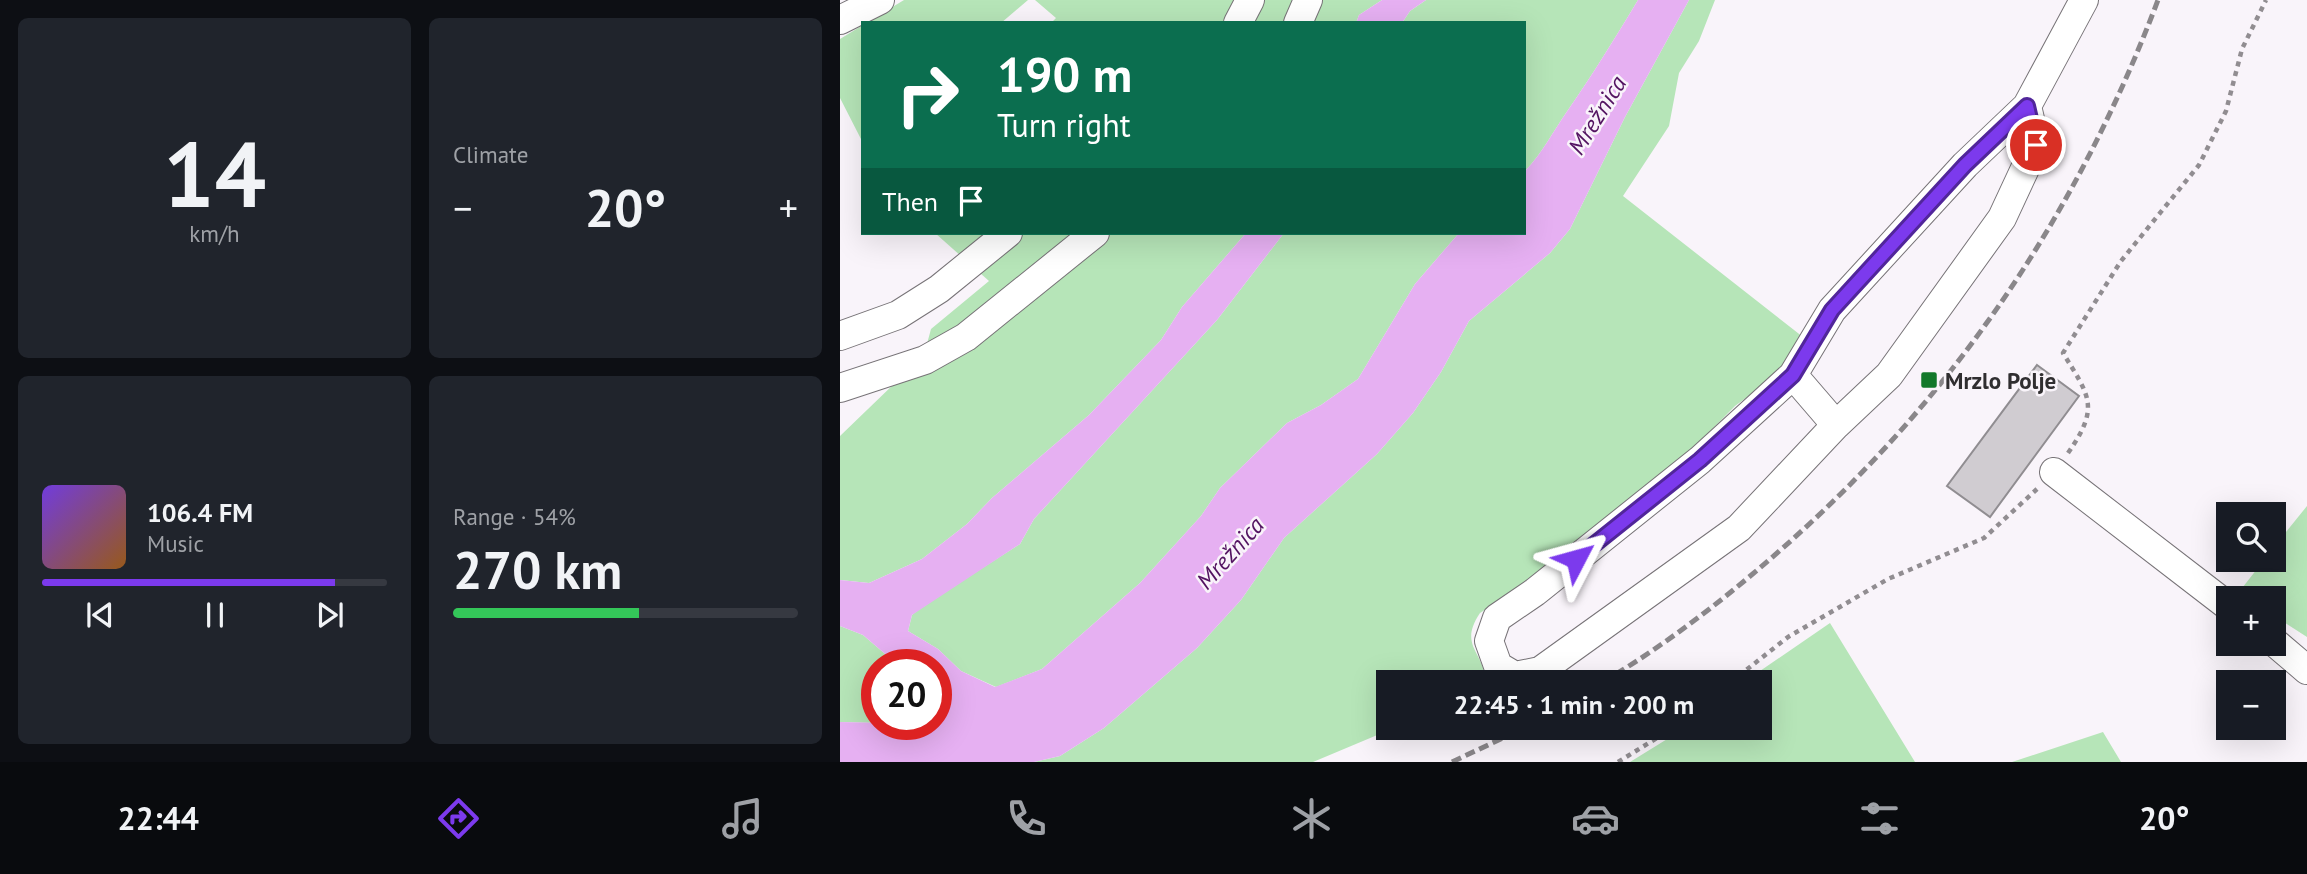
<!DOCTYPE html>
<meta charset="utf-8">
<style>
body{margin:0;font-family:"PT Sans",sans-serif;background:#20242c;color:#f1f3f6;height:100vh;display:flex;flex-direction:column;font-size:26px;white-space:nowrap}
*{box-sizing:border-box;margin:0}
p{font-size:23px;color:#9ea1a6}
.icon{flex:none;width:38px;height:38px;fill:none;stroke:currentColor;stroke-width:2;stroke-linecap:round;stroke-linejoin:round}
.map{position:relative;flex:1;overflow:hidden}
.details{display:flex;flex-direction:column;gap:18px;padding:18px;background:#0d0f14;width:840px}
.details>*{flex:none}
.banner{position:absolute;left:21px;top:21px;width:665px;height:214px;border-radius:0px;box-shadow:0 7px 28px #0002;background:#0b6e4f;color:#fff;overflow:hidden}
.controls{position:absolute;left:1376px;top:502px;display:grid;gap:14px}
.controls a{display:grid;place-items:center;width:70px;height:70px;border-radius:0px;background:#171b24;box-shadow:0 7px 28px #0002;font-size:35px}
.speed{position:absolute;left:21px;top:649px;display:flex;gap:14px;font-size:35px;font-weight:700;text-align:center}
.speed>*{display:grid;place-content:center;width:91px;height:91px;border-radius:50%;background:#171b24;box-shadow:0 7px 28px #0002;line-height:1}
.speed .limit{border:10px solid #d22;background:#fff;color:#111}
.pin{position:absolute;display:grid;place-items:center;width:60px;height:60px;color:#fff;margin:-30px;border:4px solid #fff;border-radius:50%;box-shadow:0 2px 7px #0007}
.me{position:absolute;width:77px;margin:-38px;rotate:51deg;stroke-linejoin:round;filter:drop-shadow(0 0 5px #0008)}
.turn{display:flex;align-items:center;gap:24px;height:147px;padding:0 21px;font-size:32px}
.turn .icon{width:91px;height:91px;stroke-width:2.5}
.turn b{display:block;font-size:49px;line-height:60px}
.then{display:flex;align-items:center;height:66px;padding:0 21px;background:#0003;gap:14px;font-size:26px}
.big{font-size:52px;font-weight:800;line-height:1.1}
.details .tile{flex:1;display:flex;flex-direction:column;justify-content:center;gap:10px;min-width:0;padding:0 24px;border-radius:10px;background:#20242c}
.details .dial{align-items:center;gap:0}
.dial b{font-size:91px;line-height:1}
.song{display:flex;align-items:center;gap:21px}
.cover{width:84px;height:84px;border-radius:10px;background:linear-gradient(135deg,hsl(260 70% 55%),hsl(30 70% 35%))}
.played{height:7px;border-radius:4px;background:linear-gradient(90deg,#7c3aed 85%,#363941 85%)}
.keys{display:flex;justify-content:space-around;direction:ltr}
.heat{display:flex;justify-content:space-between;align-items:center;font-size:38px;direction:ltr}
.charge{height:10px;border-radius:5px;background:linear-gradient(90deg,#34c759 54%,#363941 0)}
.details .tiles{flex:1;display:grid;gap:18px;grid-template-columns:repeat(2,1fr)}
.trip{position:absolute;left:536px;top:670px;width:396px;height:70px;border-radius:0px;background:#171b24;box-shadow:0 7px 28px #0002;font-weight:800;line-height:70px;text-align:center}
.menu{display:flex;height:112px;justify-content:space-around;align-items:center;background:#090b0e;color:#9ea1a6}
.menu .icon{width:49px;height:49px}
.menu .on{color:#7c3aed}
.menu b{font-size:32px;color:#f1f3f6}
main{display:flex;flex:1;min-height:0}
.map>svg:first-child{display:block}
.green{fill:#b6e5b8}
.water{fill:#e6b0f2}
.building{fill:#d0ccd1;stroke:#908d91;stroke-width:2}
.lines{fill:none;stroke-linecap:round;stroke-linejoin:round}
.minor-casing{stroke:#777377;stroke-width:30}
.path{stroke:#918d91;stroke-width:4.5;stroke-dasharray:5 5;stroke-linecap:butt}
.minor{stroke:#fff;stroke-width:28}
.rail{stroke:#8a878a;stroke-width:5;stroke-dasharray:10 5;stroke-linecap:butt}
.route-casing{stroke:#51269a;stroke-width:18}
.route{stroke:#7c3aed;stroke-width:12}
.poi-dot{fill:#12782a;stroke:#f9f4fa;stroke-width:2.5}
.labels{text-anchor:middle;dominant-baseline:central;stroke-width:5;stroke-linejoin:round;paint-order:stroke}
.poi-label{font-size:23px;font-weight:bold;fill:#302e30;stroke:#f9f4fa;text-anchor:start}
.water-label{font-size:24px;font-style:italic;fill:#531361;stroke:#f9f4fa}
</style>
<main>
<section class="details">
<div class="tiles">
<div class="tile dial"><b>14</b><p>km/h</p></div>
<div class="tile"><p>Climate</p>
<div class="heat"><a>−</a><b class="big">20°</b><a>+</a></div>
</div>
<div class="tile">
<div class="song"><i class="cover"></i><div><b>106.4 FM</b><p>Music</p></div></div>
<div class="played"></div>
<div class="keys"><svg class="icon" aria-label="previous" viewBox="0 0 24 24"><path d="M18 5L8 12l10 7zM5 5v14"/></svg><svg class="icon" aria-label="pause" viewBox="0 0 24 24"><path d="M8 5v14M16 5v14"/></svg><svg class="icon" aria-label="next" viewBox="0 0 24 24"><path d="M6 5l10 7-10 7zM19 5v14"/></svg></div>
</div>
<div class="tile"><p>Range · 54%</p><b class="big">270 km</b><div class="charge"></div></div>
</div>
</section>
<div class="map">
<svg width="1467" height="762" viewBox="0 0 1467 762">
<rect width="100%" height="100%" fill="#f9f4fa"/>
<!-- green -->
<path class="green" d="M64,0H188L161,23H26Z
M195,0H542L519,15L516,23H211L216,18Z
M586,0H798C775,38 753,74 728,110C713,131 703,153 684,172V23H562L570,11Z
M849,0H875L859,41L839,73L829,126L783,196L963,337L945,369L895,406L824,478L759,535L640,613C618,646 644,651 646,682H548V728H554L473,762H194L220,756L264,728L357,648L401,600L444,538L537,454L573,413L601,372L629,321L710,253L730,229L785,117Z
M23,25V140L22,141L0,98V39Z
M95,233H406L342,307L321,340L249,415L152,498L127,524L82,559L29,583L0,580V436L84,355L91,329L149,281Z
M444,233H619L575,284L518,379L481,405L447,423L380,488L361,516L300,583L202,669L156,687L121,671L98,649L68,631L72,615L84,605L180,544L194,519L377,320Z
M1467,506V637L1433,615V598H1409L1399,592L1424,560H1433V548Z
M990,623L1075,762H790L845,728H919V682H904Z
M0,626L23,635L58,665H37V723L0,722Z
M1263,732L1281,762H1172Z"/>
<!-- water -->
<path class="water" d="M542,0H586L570,11L562,23H516L519,15Z
M798,0H849L785,117L730,229L710,253L629,321L601,372L573,413L537,454L444,538L401,600L357,648L264,728L220,756L194,762H0V722L96,724V716L104,715L96,696V665H58L23,635L0,626V580L29,583L82,559L127,524L152,498L249,415L321,340L342,307L406,233H444L377,320L194,519L180,544L72,615L68,631L98,649L121,671L155,687L202,669L300,583L361,516L380,488L447,423L481,405L518,379L575,284L619,233H684V172C703,153 713,131 728,110C753,74 775,38 798,0Z"/>
<!-- building -->
<path class="building" d="M1197,365L1239,396L1150,517L1107,486Z"/>
<g class="lines">
<!-- minor casing -->
<g class="minor-casing">
<path id="minor" d="M0,20L40,0
M398,23L410,0
M458,23L468,0
M1187,106L1196,145L1162,218L1049,375L996,425L899,528L700,671L675,676L658,666L649,641L657,618L695,592L860,460L953,375L992,310L1125,165L1187,106L1244,0
M0,336L58,315L99,289L168,233
M953,375L996,425
M0,388L85,360L126,337L255,233
M1214,472L1388,606
M1433,641L1467,670"/>
</g>
<!-- path -->
<path class="path" d="M1228,453C1260,407 1250,397 1223,353L1281,261L1359,165L1386,111L1402,49L1426,0
M891,682L948,637L1048,579L1144,538L1197,489
M778,762L833,728"/>
<!-- minor -->
<use href="#minor" class="minor"/>
<!-- rail -->
<path class="rail" d="M763,682C822,647 877,605 929,560C1108,406 1235,220 1318,0
M612,762L684,728"/>
</g>
<g class="lines">
<!-- route casing -->
<g class="route-casing">
<path id="route" d="M736,559L860,460L953,375L992,310L1125,165L1187,106L1196,145"/>
</g>
<!-- route -->
<use href="#route" class="route"/>
</g>
<!-- markers -->
<rect class="poi-dot" x="1080" y="371" width="18" height="18" rx="3.5"/>
<g class="labels">
<!-- poi labels -->
<g class="poi-label">
<text x="1105" y="380">Mrzlo Polje</text>
</g>
<!-- water labels -->
<g class="water-label">
<text transform="translate(757 115) rotate(-58)">Mrežnica</text>
<text transform="translate(390 553) rotate(-48)">Mrežnica</text>
</g>
</g>
</svg>
<div class="controls">
<a><svg class="icon" aria-label="search" viewBox="0 0 24 24"><circle cx="10" cy="10" r="6"/><path d="M15 15l6 6"/></svg></a>
<a>+</a>
<a>−</a>
</div>
<div class="speed"><div class="limit">20</div></div>
<div class="pin" style="left:1196px;top:145px;background:#d93025"><svg class="icon" aria-label="arrive" viewBox="0 0 24 24"><path d="M6 21V4h12l-3 4 3 4H6"/></svg></div>
<svg class="me" style="left:736px;top:559px" viewBox="-20 -20 40 40"><path d="M0-17L14 15 0 8-14 15z" fill="#7c3aed" stroke="#fff" stroke-width="4"/></svg>
<div class="trip">22:45 · 1 min · 200 m</div>
<div class="banner">
<div class="turn"><svg class="icon" aria-label="right" viewBox="0 0 24 24"><path d="M7 20v-9h11M14 6l5 5-5 5"/></svg><div><b>190 m</b>Turn right</div></div>
<div class="then">Then<svg class="icon" aria-label="arrive" viewBox="0 0 24 24"><path d="M6 21V4h12l-3 4 3 4H6"/></svg></div>
</div>
</div>
</main>
<nav class="menu">
<b>22:44</b>
<svg class="icon on" aria-label="directions" viewBox="0 0 24 24"><path d="M12 3l9 9-9 9-9-9zM9 14v-3h6M13 9l2 2-2 2"/></svg>
<svg class="icon" aria-label="music" viewBox="0 0 24 24"><path d="M9 18V5l10-2v13"/><circle cx="6" cy="18" r="3"/><circle cx="16" cy="16" r="3"/></svg>
<svg class="icon" aria-label="phone" viewBox="0 0 24 24"><path d="M5 4h4l2 5-3 2q2 4 5 5l2-3 5 2v4C11 20 4 13 5 4z"/></svg>
<svg class="icon" aria-label="climate" viewBox="0 0 24 24"><path d="M12 3v18M4 7l16 10M4 17L20 7"/></svg>
<svg class="icon" aria-label="car" viewBox="0 0 24 24"><path d="M5 17H2v-5l4-1 3-4h7l3 4 3 1v5h-3M9 17h6M6 11h13"/><circle cx="7" cy="17" r="2"/><circle cx="17" cy="17" r="2"/></svg>
<svg class="icon" aria-label="filters" viewBox="0 0 24 24"><path d="M4 7h16M4 17h16"/><circle cx="9" cy="7" r="2"/><circle cx="15" cy="17" r="2"/></svg>
<b>20°</b>
</nav>
